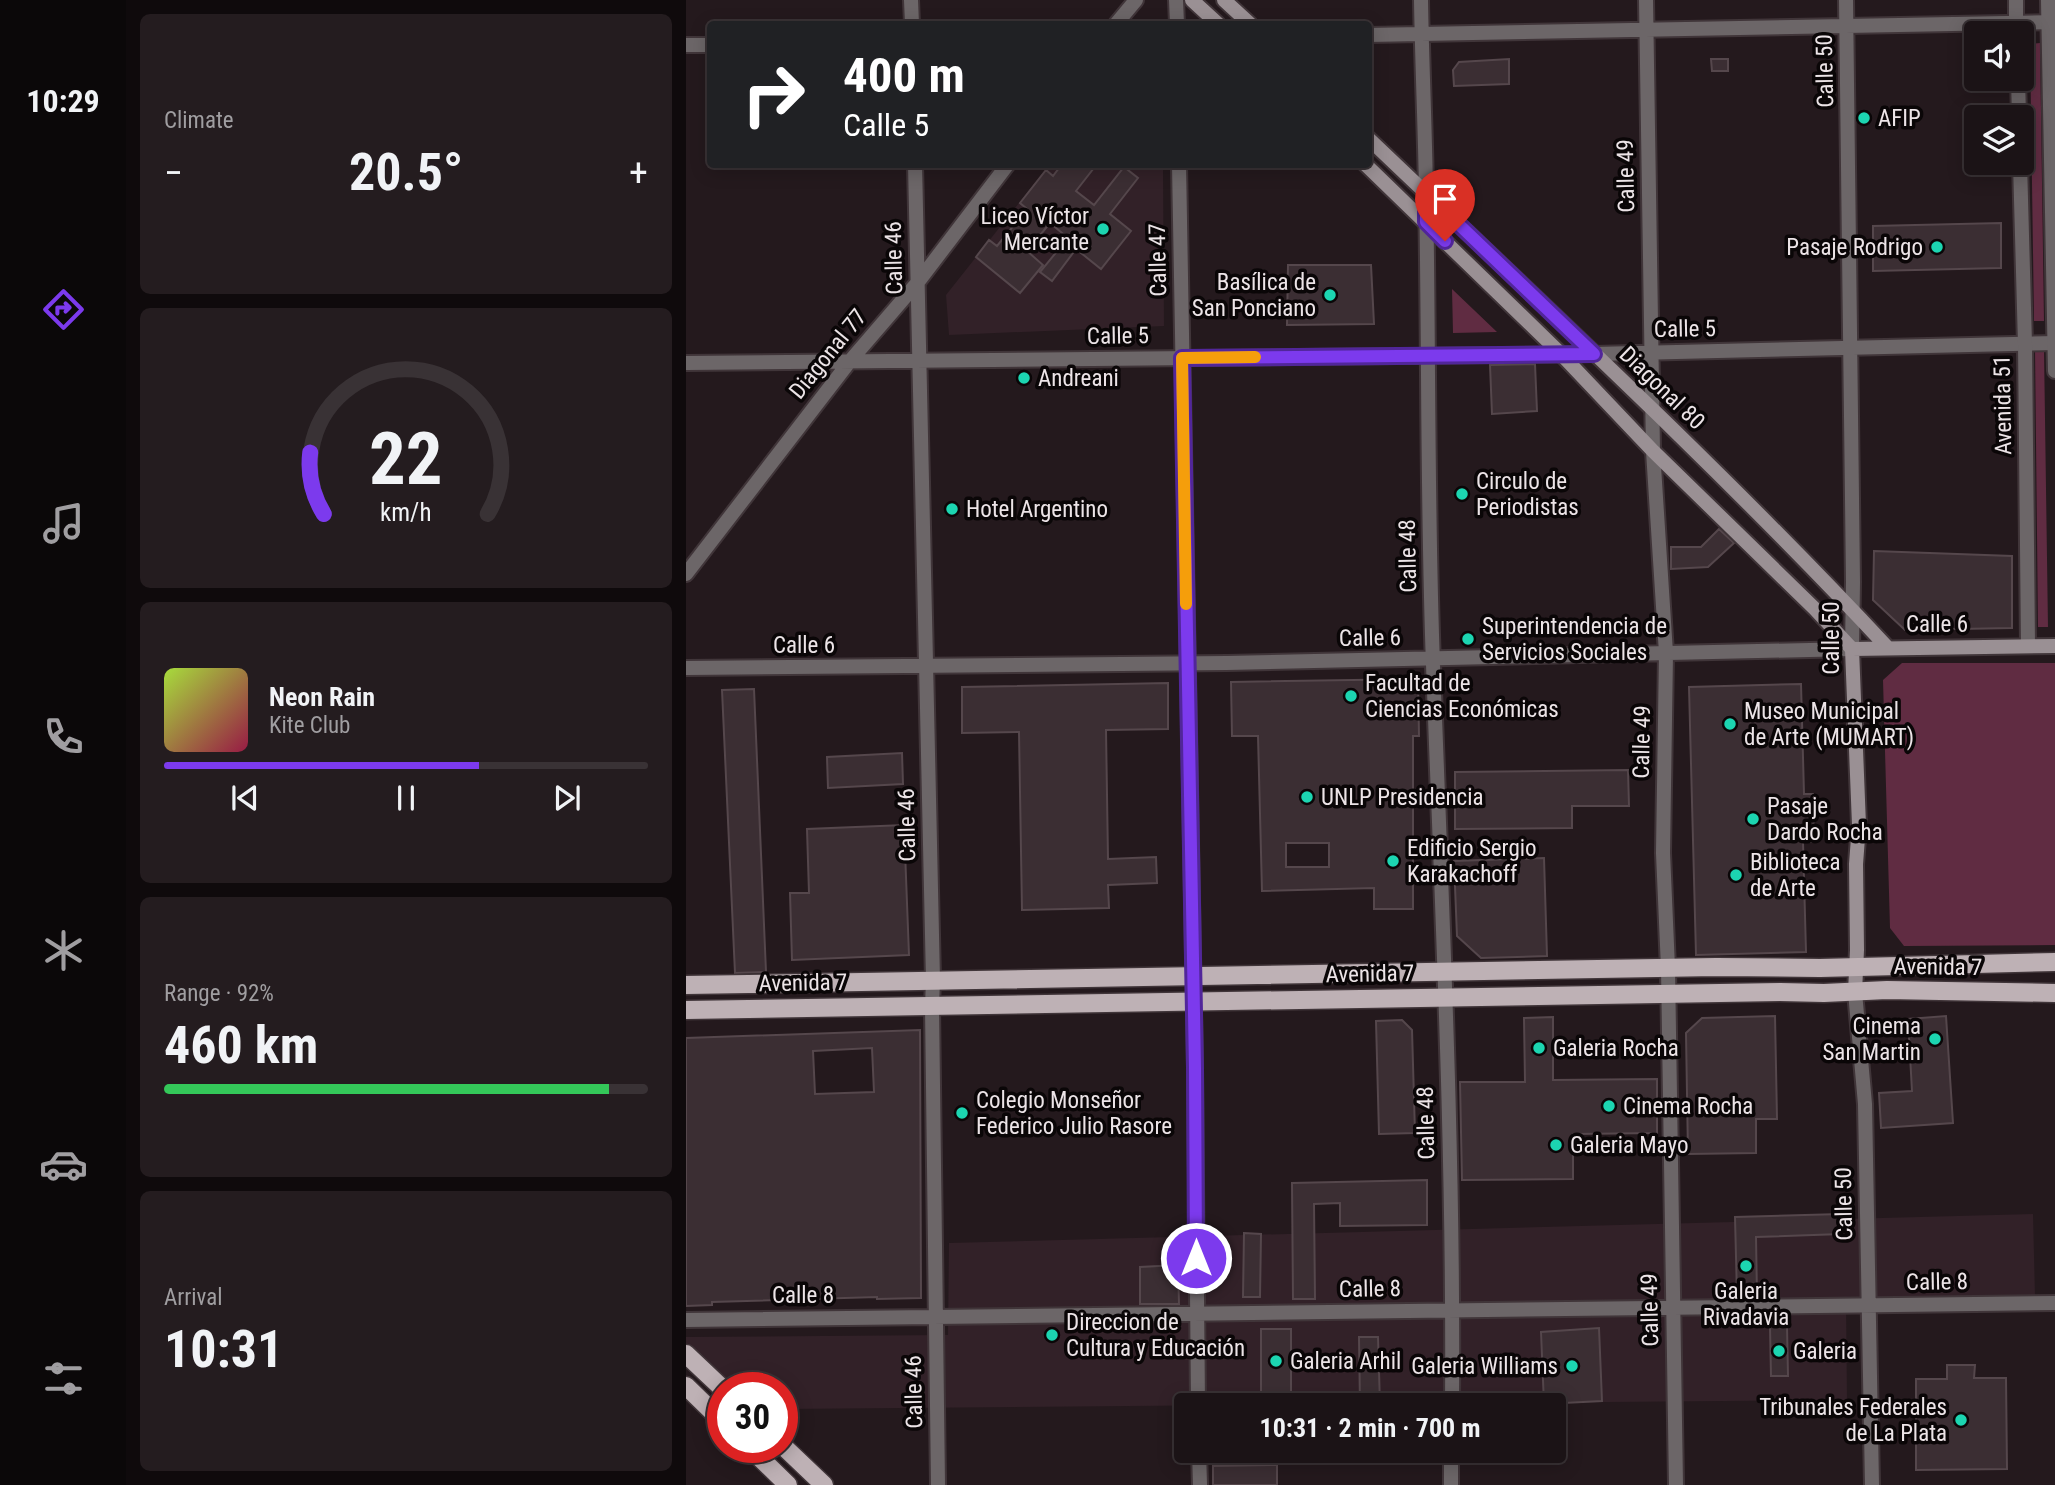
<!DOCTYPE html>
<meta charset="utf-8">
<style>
body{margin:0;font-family:"Roboto Condensed",sans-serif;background:#241c1f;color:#f1f3f6;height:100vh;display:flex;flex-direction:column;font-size:26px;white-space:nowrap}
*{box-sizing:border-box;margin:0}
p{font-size:23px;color:#a09ea1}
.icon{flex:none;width:38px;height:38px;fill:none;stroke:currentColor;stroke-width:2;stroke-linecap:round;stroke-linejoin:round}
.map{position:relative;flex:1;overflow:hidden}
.details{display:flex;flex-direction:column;gap:14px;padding:14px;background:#0f0a0c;width:560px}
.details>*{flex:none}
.banner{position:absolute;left:21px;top:21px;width:665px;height:147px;border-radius:7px;box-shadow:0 4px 18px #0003,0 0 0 2px #393235;background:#202124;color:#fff;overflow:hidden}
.controls{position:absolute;left:1278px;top:21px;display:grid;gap:14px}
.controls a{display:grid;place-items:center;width:70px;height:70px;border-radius:7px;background:#1b1316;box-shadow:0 4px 18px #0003,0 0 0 2px #393235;font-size:35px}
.speed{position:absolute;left:21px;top:1372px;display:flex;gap:14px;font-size:35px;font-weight:700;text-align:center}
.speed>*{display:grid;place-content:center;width:91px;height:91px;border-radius:50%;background:#1b1316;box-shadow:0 4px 18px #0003,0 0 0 2px #393235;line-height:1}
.speed .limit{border:10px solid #d22;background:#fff;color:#111}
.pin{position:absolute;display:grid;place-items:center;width:60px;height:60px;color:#fff;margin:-72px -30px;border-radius:50% 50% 50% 0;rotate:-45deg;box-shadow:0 0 7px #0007}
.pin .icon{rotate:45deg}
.me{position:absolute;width:77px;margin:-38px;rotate:0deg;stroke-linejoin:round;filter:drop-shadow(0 0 5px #0008)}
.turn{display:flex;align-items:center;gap:24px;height:147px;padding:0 21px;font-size:32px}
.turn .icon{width:91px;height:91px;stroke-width:2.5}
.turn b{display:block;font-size:49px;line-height:60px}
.big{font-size:52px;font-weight:700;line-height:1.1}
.details .card{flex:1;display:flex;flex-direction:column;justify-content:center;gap:10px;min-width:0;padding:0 24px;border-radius:10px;background:#241c1f}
.details .dial{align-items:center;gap:0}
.dial svg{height:182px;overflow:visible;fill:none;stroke:#393235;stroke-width:7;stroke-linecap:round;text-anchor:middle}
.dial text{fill:#f1f3f6;stroke:none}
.song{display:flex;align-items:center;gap:21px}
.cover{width:84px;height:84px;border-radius:10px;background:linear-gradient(135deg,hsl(80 70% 55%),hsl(340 70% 35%))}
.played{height:7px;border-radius:4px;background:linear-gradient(90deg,#7c3aed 65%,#393235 65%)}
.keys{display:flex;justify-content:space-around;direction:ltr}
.heat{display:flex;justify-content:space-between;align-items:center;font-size:38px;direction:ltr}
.charge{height:10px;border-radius:5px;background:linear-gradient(90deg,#34c759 92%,#393235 0)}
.trip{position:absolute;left:488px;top:1393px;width:392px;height:70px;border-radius:7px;background:#1b1316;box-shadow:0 4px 18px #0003,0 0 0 2px #393235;font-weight:700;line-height:70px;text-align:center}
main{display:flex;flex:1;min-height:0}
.tabs{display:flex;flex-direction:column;width:126px;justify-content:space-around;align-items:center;background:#0b0809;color:#a09ea1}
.tabs .icon{width:49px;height:49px}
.tabs .active{color:#7c3aed}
.tabs b{font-size:32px;color:#f1f3f6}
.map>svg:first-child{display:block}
.built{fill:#322128}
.green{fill:#602c42}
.building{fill:#3b2e33;stroke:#55474c;stroke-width:2;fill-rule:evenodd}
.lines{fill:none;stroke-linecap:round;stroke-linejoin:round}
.minor-casing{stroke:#403539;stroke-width:18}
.tertiary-casing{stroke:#403539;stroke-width:18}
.secondary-casing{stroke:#403539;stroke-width:18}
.primary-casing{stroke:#403539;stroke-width:21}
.minor{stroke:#6c6668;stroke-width:14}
.tertiary{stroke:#6c6668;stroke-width:14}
.secondary{stroke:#9a9094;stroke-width:14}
.primary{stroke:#beb1b5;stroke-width:18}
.route-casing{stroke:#51269a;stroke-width:18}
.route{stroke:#7c3aed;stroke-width:12}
.slow{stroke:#f59e0b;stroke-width:12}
.poi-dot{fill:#1cd5b1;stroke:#0a0607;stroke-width:2.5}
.labels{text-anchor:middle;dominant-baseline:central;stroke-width:7;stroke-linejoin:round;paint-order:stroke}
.street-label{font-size:23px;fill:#ece4e7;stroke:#0a0607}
.poi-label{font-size:23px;fill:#ece4e7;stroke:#0a0607;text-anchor:start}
</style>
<main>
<nav class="tabs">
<b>10:29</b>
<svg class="icon active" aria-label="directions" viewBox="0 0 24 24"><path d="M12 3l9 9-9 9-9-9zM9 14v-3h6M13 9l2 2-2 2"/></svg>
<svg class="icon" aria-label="music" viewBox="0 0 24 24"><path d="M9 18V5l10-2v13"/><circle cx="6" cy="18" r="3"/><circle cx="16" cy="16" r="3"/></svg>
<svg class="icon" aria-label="phone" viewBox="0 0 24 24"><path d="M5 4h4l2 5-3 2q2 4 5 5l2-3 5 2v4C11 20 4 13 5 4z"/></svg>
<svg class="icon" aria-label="climate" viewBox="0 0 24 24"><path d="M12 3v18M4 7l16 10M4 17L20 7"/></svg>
<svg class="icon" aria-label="car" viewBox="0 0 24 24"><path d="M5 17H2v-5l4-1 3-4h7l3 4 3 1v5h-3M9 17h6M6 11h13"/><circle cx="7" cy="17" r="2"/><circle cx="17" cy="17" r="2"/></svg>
<svg class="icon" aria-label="filters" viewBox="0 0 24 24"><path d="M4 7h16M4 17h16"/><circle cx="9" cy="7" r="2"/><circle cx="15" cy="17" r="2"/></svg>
</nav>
<section class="details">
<div class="card"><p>Climate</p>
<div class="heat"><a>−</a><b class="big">20.5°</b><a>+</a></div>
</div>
<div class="card dial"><svg viewBox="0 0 100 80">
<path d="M14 69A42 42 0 1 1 86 69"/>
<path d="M14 69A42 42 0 0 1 8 42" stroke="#7c3aed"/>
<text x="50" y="56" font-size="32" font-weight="700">22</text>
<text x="50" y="72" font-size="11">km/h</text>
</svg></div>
<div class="card">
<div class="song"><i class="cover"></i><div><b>Neon Rain</b><p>Kite Club</p></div></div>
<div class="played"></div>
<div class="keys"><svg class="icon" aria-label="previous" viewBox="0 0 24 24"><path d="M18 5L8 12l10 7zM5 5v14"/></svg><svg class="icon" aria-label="pause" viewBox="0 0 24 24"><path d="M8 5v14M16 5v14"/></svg><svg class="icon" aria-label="next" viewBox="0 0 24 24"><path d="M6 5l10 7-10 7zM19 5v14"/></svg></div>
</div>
<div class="card"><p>Range · 92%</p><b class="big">460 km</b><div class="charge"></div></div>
<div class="card"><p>Arrival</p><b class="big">10:31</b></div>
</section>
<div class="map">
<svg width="1369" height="1485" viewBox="0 0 1369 1485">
<rect width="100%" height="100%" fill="#24191d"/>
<!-- built -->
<path class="built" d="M363,165H477L478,326L263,335L260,295Z
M1347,1214L1349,1296L1160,1297L1161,1400L96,1409V1388H46L0,1343V1337L262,1335L263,1243Z"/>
<!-- green -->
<path class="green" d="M1354,43L1358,321H1348L1344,44Z
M766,289L811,332L767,333Z
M1349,349H1358L1362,627H1352Z
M1216,663H1369V945L1218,946L1204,928L1197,680Z"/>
<!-- building -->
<path class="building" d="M823,59V84L768,86L767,70L773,62Z
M1025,59H1042V71H1026Z
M376,164H411L390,191L408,205L438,167L452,178L424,214L445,231L415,269L390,249L366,281L354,272L382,238L364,223L341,251L357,265L334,293L290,257L303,240L311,246L341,209L334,203L360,170L367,176Z
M1315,223V268L1187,271V226Z
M602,265H685L688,324L601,325Z
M849,364L851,411L806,414L804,365Z
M1033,529L1048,543L1022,567L985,569V547H1015Z
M1188,551L1326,556V628L1219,630L1187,600Z
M732,679L733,736H727V909H688V888L576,891L572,736H546L545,682ZM600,843H643V867H600Z
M482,683V729L420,730L422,859L470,857L471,883L422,885L423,908L336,910L333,732L276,733V687Z
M1115,684L1118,794H1127L1128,842H1117L1120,952L1010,955L1003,687Z
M68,689L80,972L49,973L36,690Z
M216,753L217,784L142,788L141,757Z
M942,770L943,806H886V828L769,829V772Z
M218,825L223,955L106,960L104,893H123L121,829Z
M858,858L861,956L795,958L771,936L768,861Z
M1089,1016L1091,1119H1070V1153L1002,1154L1000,1033L1016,1018Z
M1260,1016L1267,1123L1195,1128L1193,1093L1226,1091L1222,1019Z
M867,1017V1080L971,1079V1133L887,1134V1179L776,1180L774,1082H839L838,1018Z
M716,1020L726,1030L729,1133L693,1134L690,1021Z
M234,1030L235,1298L191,1299V1297L26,1302V1305L0,1306V1038ZM186,1048L188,1092L129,1094L127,1051Z
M741,1180V1225L654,1226V1203L628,1204L629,1299H607L606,1183Z
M1154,1214L1155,1234L1070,1237L1071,1296H1051L1049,1217Z
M558,1233L575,1234L574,1297H557Z
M492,1265L493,1304H454V1267Z
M1084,1326H1101L1102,1376H1085Z
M913,1328L916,1401L858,1404L855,1332Z
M575,1329H605V1405H575Z
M673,1337H692L694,1405H674Z
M1261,1365H1289L1288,1378H1320L1321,1469L1230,1470V1379H1261Z
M591,1465V1485H527V1466Z"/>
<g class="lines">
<!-- minor casing -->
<g class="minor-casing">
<path id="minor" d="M225,0L226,24
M490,0L491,24
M735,0C736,64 739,127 740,191C743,348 741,506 747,664C756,911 768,1158 766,1405
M960,0L967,451L980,653L977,853L982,968L990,1485
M430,24L450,0
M682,35L1369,22
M0,45H24
M229,164L247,980L246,1006L252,1485
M493,164L509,1068L512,1405
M0,363L908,354L1369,343
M0,574L164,361L232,282L322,164
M0,668L541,663L1166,649L1167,582L1160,0
M1169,992L1179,1104L1186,1485
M0,1320L1369,1303
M513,1451L514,1485
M765,1485V1451"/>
</g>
<!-- tertiary casing -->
<g class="tertiary-casing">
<path id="tertiary" d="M1330,0V33
M1362,0L1369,371
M1332,79L1333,117
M1334,163L1339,344L1342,646"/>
</g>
<!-- secondary casing -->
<g class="secondary-casing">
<path id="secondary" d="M506,0L532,24
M538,0L564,24
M682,138C857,305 1036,470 1201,647
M679,164L874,353L967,451L1129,609L1166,649
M1166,649L1173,825L1170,864L1171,950L1169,992
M1166,649L1369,646"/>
</g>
<!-- primary casing -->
<g class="primary-casing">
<path id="primary" d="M0,985L1030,967L1134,968L1369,962
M0,1010L1094,992L1138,993L1201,990L1369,993
M0,1354L37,1389
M0,1386L37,1422
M96,1445L138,1485
M63,1447L102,1485"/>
</g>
<!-- minor -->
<use href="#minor" class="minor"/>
<!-- tertiary -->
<use href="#tertiary" class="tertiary"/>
<!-- secondary -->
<use href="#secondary" class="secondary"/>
<!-- primary -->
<use href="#primary" class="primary"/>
</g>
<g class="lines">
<!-- route casing -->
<g class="route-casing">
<path id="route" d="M510,1258L509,1068L496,358L908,354L740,193V222L759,241"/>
</g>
<!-- route -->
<use href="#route" class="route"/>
<!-- slow -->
<path class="slow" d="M500,604L496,358L569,357"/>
</g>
<!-- markers -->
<g class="poi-dot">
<circle cx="1178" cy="118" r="7"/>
<circle cx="417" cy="229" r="7"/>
<circle cx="1251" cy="247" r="7"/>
<circle cx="644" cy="295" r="7"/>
<circle cx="338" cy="378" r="7"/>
<circle cx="776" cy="494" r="7"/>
<circle cx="266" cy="509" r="7"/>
<circle cx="782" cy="639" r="7"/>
<circle cx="665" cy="696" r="7"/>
<circle cx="1044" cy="724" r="7"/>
<circle cx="621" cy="797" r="7"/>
<circle cx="1067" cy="819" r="7"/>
<circle cx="707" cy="861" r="7"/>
<circle cx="1050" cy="875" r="7"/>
<circle cx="1249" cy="1039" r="7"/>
<circle cx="853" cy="1048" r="7"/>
<circle cx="923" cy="1106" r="7"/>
<circle cx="276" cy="1113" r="7"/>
<circle cx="870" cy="1145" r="7"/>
<circle cx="1060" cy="1266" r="7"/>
<circle cx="366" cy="1335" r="7"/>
<circle cx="1093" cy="1351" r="7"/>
<circle cx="590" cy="1361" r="7"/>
<circle cx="886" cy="1366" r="7"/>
<circle cx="1275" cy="1420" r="7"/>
</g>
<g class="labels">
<!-- street labels -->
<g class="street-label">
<text transform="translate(1139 71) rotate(-91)">Calle 50</text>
<text transform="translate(940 176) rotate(-91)">Calle 49</text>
<text transform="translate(208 258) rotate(-91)">Calle 46</text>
<text transform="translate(472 260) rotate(-91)">Calle 47</text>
<text transform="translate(999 329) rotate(-1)">Calle 5</text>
<text transform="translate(432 336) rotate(-1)">Calle 5</text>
<text transform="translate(142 354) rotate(-51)">Diagonal 77</text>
<text transform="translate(976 388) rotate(44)">Diagonal 80</text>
<text transform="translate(1317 405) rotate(-91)">Avenida 51</text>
<text transform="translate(722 556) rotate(-91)">Calle 48</text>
<text x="1251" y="624">Calle 6</text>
<text transform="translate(684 638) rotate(-1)">Calle 6</text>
<text transform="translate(1145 638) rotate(-90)">Calle 50</text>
<text x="118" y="645">Calle 6</text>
<text transform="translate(956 742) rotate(-89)">Calle 49</text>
<text transform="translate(221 825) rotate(-91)">Calle 46</text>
<text transform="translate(1252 967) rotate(1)">Avenida 7</text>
<text transform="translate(684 974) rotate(-1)">Avenida 7</text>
<text transform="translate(117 983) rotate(-1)">Avenida 7</text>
<text transform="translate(740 1123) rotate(-91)">Calle 48</text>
<text transform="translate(1158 1204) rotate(-91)">Calle 50</text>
<text transform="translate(1251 1282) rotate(-1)">Calle 8</text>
<text transform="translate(684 1289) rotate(-1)">Calle 8</text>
<text x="117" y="1295">Calle 8</text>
<text transform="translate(964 1310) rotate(-91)">Calle 49</text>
<text transform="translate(228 1392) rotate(-91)">Calle 46</text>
</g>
<!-- poi labels -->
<g class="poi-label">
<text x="1192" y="118">AFIP</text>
<text x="403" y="216" text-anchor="end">Liceo Víctor<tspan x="403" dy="26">Mercante</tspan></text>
<text x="1237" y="247" text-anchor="end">Pasaje Rodrigo</text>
<text x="630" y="282" text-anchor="end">Basílica de<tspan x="630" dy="26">San Ponciano</tspan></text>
<text x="352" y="378">Andreani</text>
<text x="790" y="481">Circulo de<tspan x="790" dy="26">Periodistas</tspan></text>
<text x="280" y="509">Hotel Argentino</text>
<text x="796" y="626">Superintendencia de<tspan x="796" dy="26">Servicios Sociales</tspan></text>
<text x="679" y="683">Facultad de<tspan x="679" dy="26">Ciencias Económicas</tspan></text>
<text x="1058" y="711">Museo Municipal<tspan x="1058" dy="26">de Arte (MUMART)</tspan></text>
<text x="635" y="797">UNLP Presidencia</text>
<text x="1081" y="806">Pasaje<tspan x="1081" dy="26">Dardo Rocha</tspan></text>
<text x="721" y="848">Edificio Sergio<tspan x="721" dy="26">Karakachoff</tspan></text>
<text x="1064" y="862">Biblioteca<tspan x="1064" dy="26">de Arte</tspan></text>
<text x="1235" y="1026" text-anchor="end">Cinema<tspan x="1235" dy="26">San Martin</tspan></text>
<text x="867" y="1048">Galeria Rocha</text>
<text x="290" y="1100">Colegio Monseñor<tspan x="290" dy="26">Federico Julio Rasore</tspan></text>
<text x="937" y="1106">Cinema Rocha</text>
<text x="884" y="1145">Galeria Mayo</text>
<text x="1060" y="1291" text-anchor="middle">Galeria<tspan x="1060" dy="26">Rivadavia</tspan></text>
<text x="380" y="1322">Direccion de<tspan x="380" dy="26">Cultura y Educación</tspan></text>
<text x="1107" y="1351">Galeria</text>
<text x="604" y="1361">Galeria Arhil</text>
<text x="872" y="1366" text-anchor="end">Galeria Williams</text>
<text x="1261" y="1407" text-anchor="end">Tribunales Federales<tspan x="1261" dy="26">de La Plata</tspan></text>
</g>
</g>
</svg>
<div class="controls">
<a><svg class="icon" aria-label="sound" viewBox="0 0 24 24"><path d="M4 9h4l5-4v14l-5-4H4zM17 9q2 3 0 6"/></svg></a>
<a><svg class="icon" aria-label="layers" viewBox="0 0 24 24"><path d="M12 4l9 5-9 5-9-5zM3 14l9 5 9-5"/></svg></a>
</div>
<div class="speed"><div class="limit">30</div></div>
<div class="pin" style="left:759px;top:241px;background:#d93025"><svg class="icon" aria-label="arrive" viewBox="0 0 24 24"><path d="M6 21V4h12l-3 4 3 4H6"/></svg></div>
<svg class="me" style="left:510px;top:1258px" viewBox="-20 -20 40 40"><circle r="17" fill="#7c3aed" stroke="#fff" stroke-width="3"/><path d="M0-11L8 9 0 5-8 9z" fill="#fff"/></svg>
<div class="trip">10:31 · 2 min · 700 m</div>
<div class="banner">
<div class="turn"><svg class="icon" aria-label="right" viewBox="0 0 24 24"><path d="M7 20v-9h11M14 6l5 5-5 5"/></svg><div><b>400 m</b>Calle 5</div></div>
</div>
</div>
</main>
